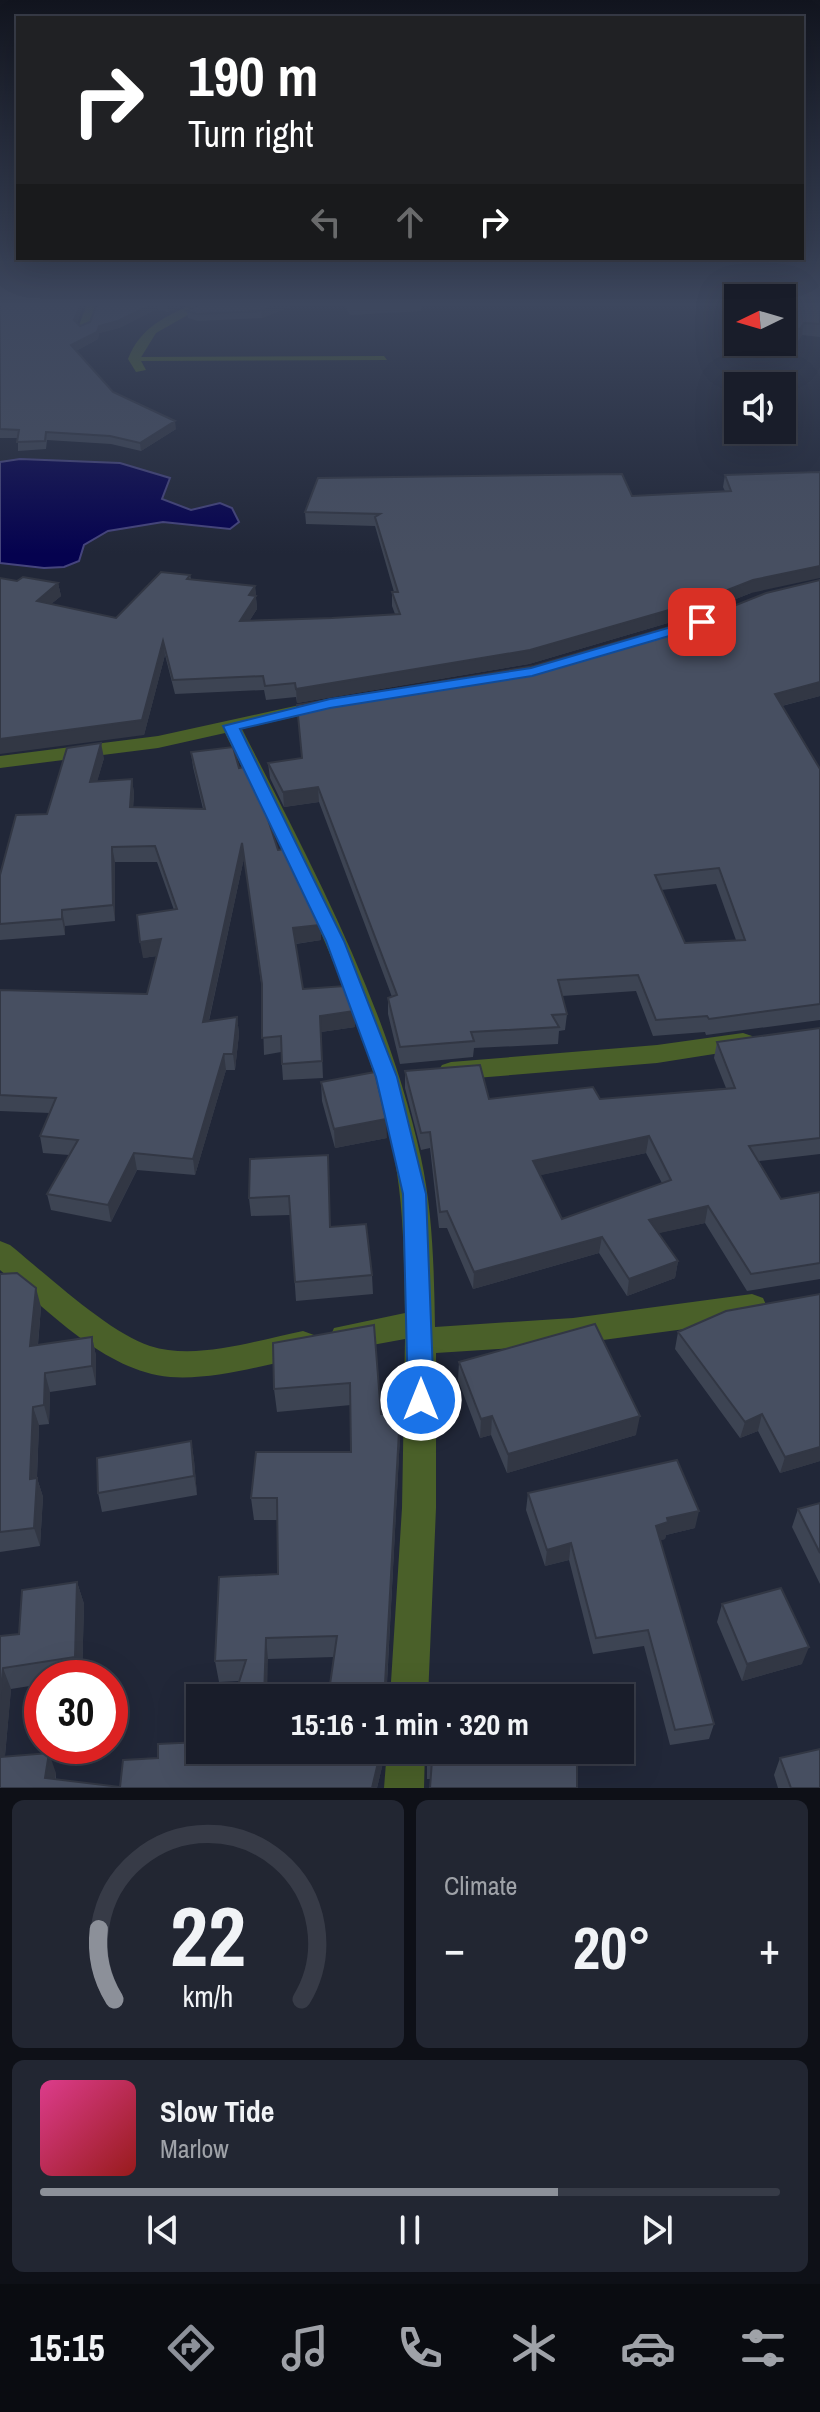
<!DOCTYPE html>
<meta charset="utf-8">
<style>
body{margin:0;font-family:"Archivo Narrow",sans-serif;background:#222632;color:#f1f3f6;height:100vh;display:flex;flex-direction:column;font-size:30px;white-space:nowrap}
*{box-sizing:border-box;margin:0}
p{font-size:26px;color:#9fa2a8}
.icon{flex:none;width:44px;height:44px;fill:none;stroke:currentColor;stroke-width:2;stroke-linecap:round;stroke-linejoin:round}
.map{position:relative;height:1788px;overflow:hidden}
.drawer{display:flex;flex-direction:column;gap:12px;padding:12px;background:#0e1017;flex:1}
.drawer>*{flex:none}
.hud{position:absolute;left:16px;top:16px;width:788px;height:244px;border-radius:0px;box-shadow:0 8px 32px #0002,0 0 0 2px #373b47;background:#202124;color:#fff;overflow:hidden}
.needle{width:52px;rotate:265deg}
.tools{position:absolute;left:724px;top:284px;display:grid;gap:16px}
.tools a{display:grid;place-items:center;width:72px;height:72px;border-radius:0px;background:#191d2a;box-shadow:0 8px 32px #0002,0 0 0 2px #373b47;font-size:40px}
.speed{position:absolute;left:24px;top:1660px;display:flex;gap:16px;font-size:40px;font-weight:700;text-align:center}
.speed>*{display:grid;place-content:center;width:104px;height:104px;border-radius:50%;background:#191d2a;box-shadow:0 8px 32px #0002,0 0 0 2px #373b47;line-height:1}
.speed .limit{border:12px solid #d22;background:#fff;color:#111}
.pin{position:absolute;display:grid;place-items:center;width:68px;height:68px;color:#fff;margin:-34px;border-radius:16px;box-shadow:0 4px 12px #0006}
.me{position:absolute;width:88px;margin:-44px;rotate:0deg;stroke-linejoin:round;filter:drop-shadow(0 0 6px #0008)}
.turn{display:flex;align-items:center;gap:28px;height:168px;padding:0 40px;font-size:36px}
.turn .icon{width:104px;height:104px;stroke-width:2.5}
.turn b{display:block;font-size:56px;line-height:68px}
.lanes{display:flex;align-items:center;height:76px;padding:0 40px;background:#0003;justify-content:center;gap:40px;direction:ltr}
.lanes .off{opacity:.35}
.big{font-size:60px;font-weight:800;line-height:1.1}
.drawer .widget{flex:1;display:flex;flex-direction:column;justify-content:center;gap:12px;min-width:0;padding:0 28px;border-radius:12px;background:#222632}
.drawer .dial{align-items:center;gap:0}
.dial svg{height:208px;overflow:visible;fill:none;stroke:#373b47;stroke-width:7;stroke-linecap:round;text-anchor:middle}
.dial text{fill:#f1f3f6;stroke:none}
.song{display:flex;align-items:center;gap:24px}
.cover{width:96px;height:96px;border-radius:12px;background:linear-gradient(135deg,hsl(330 70% 55%),hsl(0 70% 35%))}
.played{height:8px;border-radius:4px;background:linear-gradient(90deg,#8c9099 70%,#373b47 70%)}
.keys{display:flex;justify-content:space-around;direction:ltr}
.heat{display:flex;justify-content:space-between;align-items:center;font-size:44px;direction:ltr}
.drawer .tiles{flex:1;display:grid;gap:12px;grid-template-columns:1fr 1fr}
.widget:last-child{grid-column:span 2}
.trip{position:absolute;left:186px;top:1684px;width:448px;height:80px;border-radius:0px;background:#191d2a;box-shadow:0 8px 32px #0002,0 0 0 2px #373b47;font-weight:800;line-height:80px;text-align:center}
.menu{display:flex;height:128px;justify-content:space-around;align-items:center;background:#0a0c11;color:#9fa2a8}
.menu .icon{width:56px;height:56px}
.menu .selected{color:#8c9099}
.menu b{font-size:36px;color:#f1f3f6}
.map>svg:first-child{display:block}
.water{fill:#05024f;stroke:#45447d;stroke-width:2}
.lines{fill:none;stroke-linecap:round;stroke-linejoin:round}
.service{fill:#4a6029;fill-rule:evenodd}
.minor{fill:#4a6029;fill-rule:evenodd}
.wall{fill:#3d4453;fill-rule:evenodd}
.shaded-wall{fill:#323744}
.building{fill:#474f61;stroke:#323744;stroke-width:2;fill-rule:evenodd}
.route{fill:#1a73e8;stroke:#114b97;stroke-width:2}
</style>
<div class="map">
<svg width="820" height="1788" viewBox="0 0 820 1788">
<rect width="100%" height="100%" fill="#212738"/>
<!-- water -->
<path class="water" d="M20,459L120,463L170,478L162,499L191,510L220,503L232,508L239,522L230,529L163,522L108,531L84,545L79,561L64,567L44,568L0,563V462Z"/>
<g class="lines">
<!-- service -->
<path class="service" d="M384,356L387,360L134,361L130,359L134,357Z"/>
<!-- minor -->
<path class="minor" d="M87,304H97L88,328L83,331L78,328Z
M193,304H207L156,333L140,359L146,370L136,372L128,359C140,328 164,317 193,304Z
M327,699L333,700V708L242,729C312,866 388,1006 421,1158C433,1213 434,1271 435,1327L573,1318L752,1294L763,1298L767,1307L763,1316L752,1320L573,1344L436,1353V1508L428,1698H390L402,1508L405,1339L345,1350L334,1346L330,1337L334,1328L405,1313C404,1262 404,1211 395,1161C367,1010 292,869 225,733L158,748L0,768V756L158,736Z
M743,1033L752,1036L755,1042L752,1048L657,1063L451,1080L442,1077L438,1071L442,1065L451,1062L657,1045Z
M0,1241L10,1245C45,1273 109,1333 150,1346C197,1361 257,1340 303,1331L314,1335L318,1344L314,1353L303,1357C260,1366 214,1380 170,1377C105,1371 47,1310 0,1270Z
M387,1750H425L424,1788H384Z"/>
</g>
<!-- wall -->
<path class="wall" d="M0,304H84L77,323L80,326L90,322L97,304H186L168,312L157,309L119,328L99,333L98,339L76,351L113,392L176,429L141,451L111,444L47,440L46,449L18,451V438H0Z
M200,304H297L262,318L198,321L188,318L187,311Z
M344,304H421V311L350,315Z
M440,304H494L493,305Z
M820,304V337L802,335L798,341L782,339V309Z
M820,472L751,593L695,615L529,664L297,703L296,697L266,700L264,690L175,694L165,655L144,735L17,581L58,583L61,596L51,604L116,618L190,575L191,579L255,586L257,609L250,620L332,618L395,614L392,606V592H394L375,526L306,524L305,512L725,491L723,487L725,475Z
M820,580V696L782,706L820,769V1020L706,1035L705,1032L653,1036L636,991L562,996L567,1014L565,1030L559,1031L558,1044L474,1048L473,1057L400,1064L388,1014V998L392,997L319,802L284,807L270,778L268,763L301,758L534,666L711,615ZM716,884L736,940L685,943L661,890Z
M191,752L239,768L278,850L320,925L321,940L296,944L303,989L354,1011L355,1027L321,1032L323,1078L283,1080L281,1052L264,1055L262,990L244,858L209,1021L237,1017L239,1034L235,1070H226L195,1175L137,1170L111,1222L51,1210L47,1194L69,1155L43,1153L40,1136L50,1113L0,1111V990L147,994L157,956L143,958L174,910L157,862H115V921L65,926V935L0,940V875L47,814L104,758L97,781L132,779L134,794L133,808L203,809L193,767Z
M820,1028V1154L759,1161L781,1199L820,1192V1279L747,1291L705,1223L658,1233L678,1261L675,1278L627,1296L599,1253L473,1289L447,1228H439L430,1148L421,1150L405,1088V1071L489,1099H600L726,1088L714,1058L717,1042ZM646,1153L662,1183L562,1219L540,1175Z
M321,1082L387,1138L335,1148L322,1101Z
M329,1174L330,1227L372,1275L373,1294L296,1301L290,1215L251,1216L249,1198Z
M0,1274L41,1307L38,1345L92,1337L96,1356V1385L50,1392L49,1424L39,1425L37,1478L43,1497L40,1546L0,1552Z
M374,1325L381,1414L400,1436L387,1684L396,1685V1693L328,1698L334,1657L268,1659L239,1681L219,1682L215,1661L278,1574L277,1520H254L251,1498L351,1452V1405L277,1412L274,1389Z
M678,1332L820,1461L780,1473L758,1431L740,1438L675,1349Z
M459,1362L636,1435L507,1473L491,1435L480,1438L458,1380Z
M191,1441L194,1460L197,1495L102,1512L98,1493Z
M528,1493L695,1528L666,1535L665,1539L660,1540L714,1724L709,1739L670,1745L644,1646L593,1654L569,1560L545,1566L526,1510Z
M820,1503V1584L792,1527L798,1509Z
M77,1582L84,1604L82,1678H42V1684L11,1689L5,1756L56,1773V1779L120,1787L158,1758L200,1750H386L377,1788H0V1636L19,1634Z
M722,1604L802,1664L742,1681L717,1622Z
M427,1750H577L431,1779H427Z
M780,1758L820,1788H778L774,1775Z"/>
<!-- shaded-wall -->
<path class="shaded-wall" d="M81,304H84L75,327L74,320Z
M152,304H156L157,309L119,328L99,333L98,339L72,353L71,345L99,326Z
M171,304H186L168,312V305Z
M279,304H297L262,318L261,311Z
M804,323L802,335L798,341L800,329Z
M175,421L176,429L141,451L140,443Z
M820,566V578L751,593L695,615L529,664L297,703L296,689L753,580Z
M58,583L61,596L39,614L37,601Z
M255,586L257,609L241,634L240,621L249,595Z
M163,641L165,655L144,735L0,754V739Z
M820,682V696L773,708L775,694Z
M101,743L104,758L93,796L90,782Z
M132,779L134,794L132,823L130,807Z
M318,787L319,802L284,807L283,792Z
M242,843L244,858L205,1038L203,1022Z
M112,847L115,862V921L113,905Z
M62,910L65,926V935L62,919Z
M320,925L321,940L294,944L293,928Z
M161,939L163,955L143,958L140,942Z
M354,1011L355,1027L321,1032L320,1016Z
M237,1017L239,1034L235,1070L233,1054Z
M224,1054L226,1070L195,1175L193,1159Z
M386,1119L387,1138L335,1148L334,1129Z
M649,1136L646,1153L532,1177L533,1161Z
M134,1153L137,1170L111,1222L108,1205Z
M708,1206L705,1223L646,1236L649,1220Z
M602,1237L599,1253L473,1289L474,1272Z
M678,1261L675,1278L627,1296L629,1279Z
M36,1288L41,1307L36,1365L30,1346Z
M92,1337L96,1356V1385L92,1366Z
M45,1373L50,1392L49,1424L44,1405Z
M33,1407L39,1425L36,1498L30,1479Z
M400,1413V1436L386,1698L385,1684Z
M762,1414L758,1431L740,1438L745,1422Z
M492,1416L491,1435L480,1438L481,1419Z
M640,1416L636,1435L507,1473L508,1454Z
M191,1441L194,1460L197,1495L194,1476Z
M820,1447V1461L780,1473L785,1457Z
M37,1478L43,1497L40,1546L34,1528Z
M699,1511L695,1528L666,1535L665,1539L653,1543L656,1526L667,1518Z
M571,1543L569,1560L545,1566L547,1550Z
M77,1582L84,1604L82,1678L75,1657Z
M266,1638L268,1659L267,1698H264Z
M809,1647L802,1664L742,1681L747,1664Z
M3,1668L11,1689L3,1777L0,1771V1700Z
M381,1750H386L377,1788H372Z
M49,1753L56,1773L54,1788L45,1778Z"/>
<!-- building -->
<path class="building" d="M0,304H81L74,320L80,326L90,322L97,304H152L118,321L99,326L97,332L71,345L113,392L175,421L140,443L110,436L46,432L45,441L17,442L19,430L0,429Z
M200,304H279L261,311L197,314L187,311Z
M785,304H820V324L804,323L800,329L782,327V309Z
M820,472V566L753,580L697,602L530,650L296,689L295,683L265,686L263,676L173,680L163,641L142,720L0,739V578L17,581L23,577L58,583L37,601L116,618L161,572L190,575L187,579L255,586L249,595L256,596L240,621L332,618L400,614L392,592H398L375,517L380,514L305,512L318,478L622,474L632,496L731,491L725,475Z
M820,580V682L775,694L820,769V1004L709,1019L707,1016L656,1020L638,975L558,980L567,1014L552,1015L559,1027L471,1032L474,1041L400,1047L388,998L397,995L318,787L283,792L268,763L302,758L297,705L534,666L711,615L766,593ZM719,868L745,940L685,943L655,875Z
M101,743L90,782L132,779L130,807L205,809L191,752L233,747L239,768L244,767L264,807L278,850L285,849L320,925L293,928L303,989L345,986L354,1011L320,1016L322,1061L282,1064L281,1036L262,1038V984L242,843L203,1022L237,1017L233,1054H224L193,1159L134,1153L108,1205L47,1194L78,1140L40,1136L56,1098L0,1095V990L147,994L161,939L140,942L137,915L177,909L155,846L112,847L113,905L62,910V919L0,924V875L16,815L47,814L67,748Z
M820,1028V1138L749,1146L781,1199L820,1192V1263L751,1274L708,1206L649,1220L678,1261L629,1279L602,1237L474,1272L447,1211L440,1212L430,1132L421,1133L405,1071L480,1065L489,1099L593,1087L600,1099L735,1088L717,1042ZM649,1136L671,1180L562,1219L533,1161Z
M375,1072L386,1119L334,1129L321,1082Z
M328,1155L330,1227L366,1224L372,1275L295,1282L289,1196L249,1198L250,1159Z
M17,1273L36,1288L30,1346L92,1337V1366L45,1373L44,1405L33,1407L30,1479L37,1478L34,1528L0,1532V1274Z
M820,1294V1447L785,1457L762,1414L745,1422L678,1332L726,1311Z
M595,1324L640,1416L508,1454L492,1416L481,1419L459,1362Z
M374,1325L381,1414L400,1413L385,1684L396,1685L395,1693L444,1698H328L337,1636L266,1638L264,1698H234L246,1660L215,1661L219,1577L278,1574L277,1498H251L256,1452H351L350,1383L274,1389L273,1343Z
M191,1441L194,1476L98,1493L97,1458Z
M677,1460L699,1511L667,1518L668,1522L656,1526L714,1724L675,1730L648,1630L596,1638L571,1543L547,1550L528,1493Z
M820,1503V1553L798,1509Z
M77,1582L75,1657L3,1668L0,1700V1636L19,1634L22,1590Z
M781,1588L809,1647L747,1664L722,1604Z
M200,1742V1750H381L372,1788H0V1757L49,1753L45,1778L120,1787L123,1760L158,1758V1744Z
M820,1749V1788H791L780,1758Z
M428,1750H577V1788H430L432,1760L428,1759Z"/>
<!-- sky -->
<linearGradient id="sky" x2="0" y2="1"><stop stop-color="#12151f"/><stop offset="0.55" stop-color="#3d475e"/><stop offset="1" stop-color="#3d475e" stop-opacity="0"/></linearGradient>
<rect width="820" height="554" fill="url(#sky)"/>
<!-- route -->
<path class="route" d="M702,618L707,619V625L532,676L330,708L240,729L344,941L397,1077L426,1194L434,1400L431,1409L421,1412L412,1409L408,1400L403,1194L376,1077L326,941L223,726L330,699L531,668Z"/>
</svg>
<div class="tools">
<a><svg class="needle" viewBox="-14 -14 28 28"><path d="M0-13l5 13h-10z" fill="#e53935"/><path d="M0 13l5-13h-10z" fill="#9fa2a8"/></svg></a>
<a><svg class="icon" aria-label="sound" viewBox="0 0 24 24"><path d="M4 9h4l5-4v14l-5-4H4zM17 9q2 3 0 6"/></svg></a>
</div>
<div class="speed"><div class="limit">30</div></div>
<div class="pin" style="left:702px;top:622px;background:#d93025"><svg class="icon" aria-label="arrive" viewBox="0 0 24 24"><path d="M6 21V4h12l-3 4 3 4H6"/></svg></div>
<svg class="me" style="left:421px;top:1400px" viewBox="-20 -20 40 40"><circle r="17" fill="#1a73e8" stroke="#fff" stroke-width="3"/><path d="M0-11L8 9 0 5-8 9z" fill="#fff"/></svg>
<div class="trip">15:16 · 1 min · 320 m</div>
<div class="hud">
<div class="turn"><svg class="icon" aria-label="right" viewBox="0 0 24 24"><path d="M7 20v-9h11M14 6l5 5-5 5"/></svg><div><b>190 m</b>Turn right</div></div>
<div class="lanes"><svg class="icon off" aria-label="left" viewBox="0 0 24 24"><path d="M17 20v-9H6M10 6l-5 5 5 5"/></svg><svg class="icon off" aria-label="ahead" viewBox="0 0 24 24"><path d="M12 20V5M6 11l6-6 6 6"/></svg><svg class="icon" aria-label="right" viewBox="0 0 24 24"><path d="M7 20v-9h11M14 6l5 5-5 5"/></svg></div>
</div>
</div>
<section class="drawer">
<div class="tiles">
<div class="widget dial"><svg viewBox="0 0 100 80">
<path d="M14 69A42 42 0 1 1 86 69"/>
<path d="M14 69A42 42 0 0 1 8 42" stroke="#8c9099"/>
<text x="50" y="56" font-size="32" font-weight="700">22</text>
<text x="50" y="72" font-size="11">km/h</text>
</svg></div>
<div class="widget"><p>Climate</p>
<div class="heat"><a>−</a><b class="big">20°</b><a>+</a></div>
</div>
<div class="widget">
<div class="song"><i class="cover"></i><div><b>Slow Tide</b><p>Marlow</p></div></div>
<div class="played"></div>
<div class="keys"><svg class="icon" aria-label="previous" viewBox="0 0 24 24"><path d="M18 5L8 12l10 7zM5 5v14"/></svg><svg class="icon" aria-label="pause" viewBox="0 0 24 24"><path d="M8 5v14M16 5v14"/></svg><svg class="icon" aria-label="next" viewBox="0 0 24 24"><path d="M6 5l10 7-10 7zM19 5v14"/></svg></div>
</div>
</div>
</section>
<nav class="menu">
<b>15:15</b>
<svg class="icon selected" aria-label="directions" viewBox="0 0 24 24"><path d="M12 3l9 9-9 9-9-9zM9 14v-3h6M13 9l2 2-2 2"/></svg>
<svg class="icon" aria-label="music" viewBox="0 0 24 24"><path d="M9 18V5l10-2v13"/><circle cx="6" cy="18" r="3"/><circle cx="16" cy="16" r="3"/></svg>
<svg class="icon" aria-label="phone" viewBox="0 0 24 24"><path d="M5 4h4l2 5-3 2q2 4 5 5l2-3 5 2v4C11 20 4 13 5 4z"/></svg>
<svg class="icon" aria-label="climate" viewBox="0 0 24 24"><path d="M12 3v18M4 7l16 10M4 17L20 7"/></svg>
<svg class="icon" aria-label="car" viewBox="0 0 24 24"><path d="M5 17H2v-5l4-1 3-4h7l3 4 3 1v5h-3M9 17h6M6 11h13"/><circle cx="7" cy="17" r="2"/><circle cx="17" cy="17" r="2"/></svg>
<svg class="icon" aria-label="filters" viewBox="0 0 24 24"><path d="M4 7h16M4 17h16"/><circle cx="9" cy="7" r="2"/><circle cx="15" cy="17" r="2"/></svg>
</nav>
